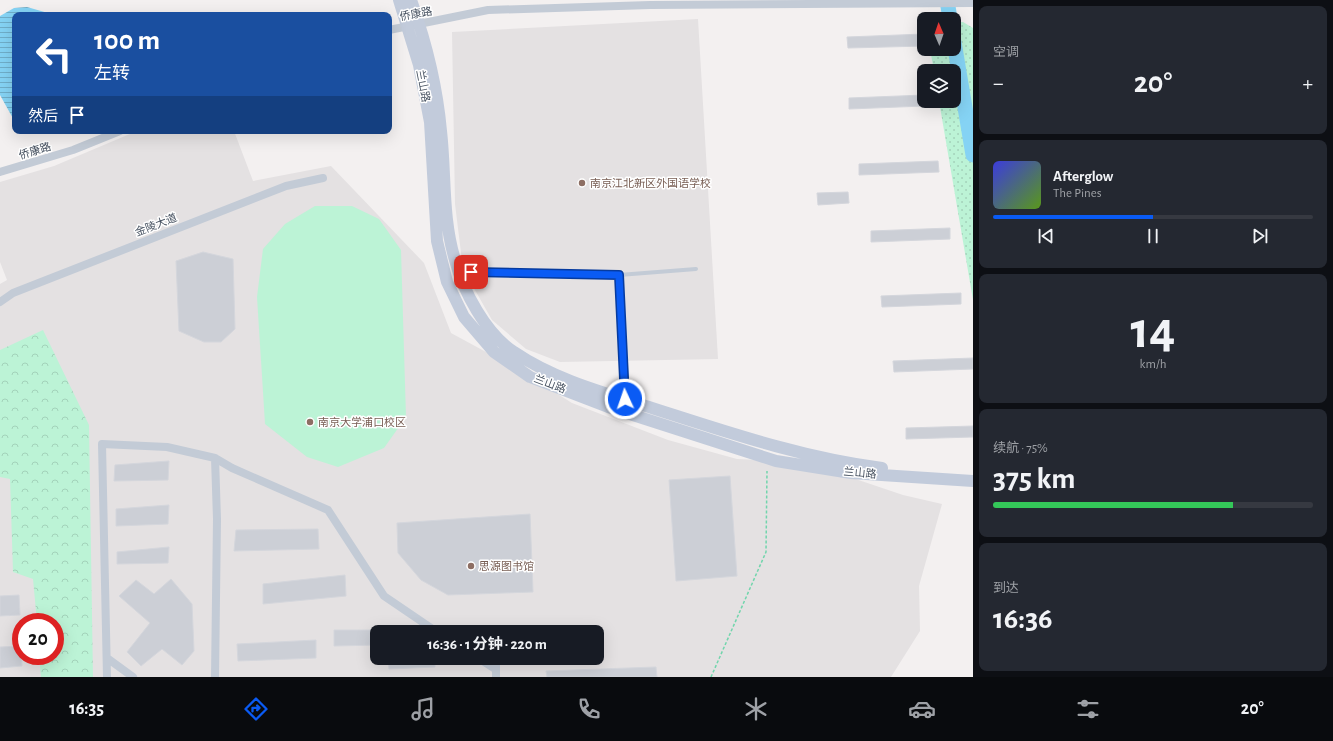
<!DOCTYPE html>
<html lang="zh">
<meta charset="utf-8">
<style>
body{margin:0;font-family:"Alegreya Sans","Noto Sans SC",sans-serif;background:#242831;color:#f1f3f6;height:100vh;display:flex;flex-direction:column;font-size:15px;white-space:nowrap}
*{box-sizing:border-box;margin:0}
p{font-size:13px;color:#9ea1a6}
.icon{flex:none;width:22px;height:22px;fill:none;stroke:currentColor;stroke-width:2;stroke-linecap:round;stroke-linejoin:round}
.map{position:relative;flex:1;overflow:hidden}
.panel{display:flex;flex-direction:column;gap:6px;padding:6px;background:#0d0f14;width:360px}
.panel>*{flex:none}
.banner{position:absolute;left:12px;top:12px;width:380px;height:122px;border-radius:8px;box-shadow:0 4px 16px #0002;background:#1a4fa0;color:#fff;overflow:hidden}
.needle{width:26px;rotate:358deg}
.buttons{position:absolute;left:917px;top:12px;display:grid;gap:8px}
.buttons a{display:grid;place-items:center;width:44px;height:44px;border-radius:8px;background:#171b24;box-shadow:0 4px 16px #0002;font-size:20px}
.speed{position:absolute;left:12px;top:613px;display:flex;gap:8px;font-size:20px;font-weight:700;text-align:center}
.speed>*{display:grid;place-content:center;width:52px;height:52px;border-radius:50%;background:#171b24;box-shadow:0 4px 16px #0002;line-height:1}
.speed .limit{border:6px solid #d22;background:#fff;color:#111}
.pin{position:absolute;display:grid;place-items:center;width:34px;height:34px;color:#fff;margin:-17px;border-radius:8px;box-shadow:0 2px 6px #0006}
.me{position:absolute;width:44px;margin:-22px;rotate:357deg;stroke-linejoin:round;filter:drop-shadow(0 0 3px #0008)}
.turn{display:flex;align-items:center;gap:14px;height:84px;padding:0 16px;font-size:18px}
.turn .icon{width:52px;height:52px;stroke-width:2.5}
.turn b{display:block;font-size:28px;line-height:34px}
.then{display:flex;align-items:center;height:38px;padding:0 16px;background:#0003;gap:8px;font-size:15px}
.big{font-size:30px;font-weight:700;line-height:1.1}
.panel .tile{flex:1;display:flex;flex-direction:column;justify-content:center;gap:6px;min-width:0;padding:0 14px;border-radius:8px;background:#242831}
.panel .dial{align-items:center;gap:0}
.dial b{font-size:52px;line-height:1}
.song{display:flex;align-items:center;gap:12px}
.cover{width:48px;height:48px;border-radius:6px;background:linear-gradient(135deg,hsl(240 70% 55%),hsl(90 70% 35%))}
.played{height:4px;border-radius:2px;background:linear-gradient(90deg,#0a5bf4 50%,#363941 50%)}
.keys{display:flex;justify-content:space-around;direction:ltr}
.heat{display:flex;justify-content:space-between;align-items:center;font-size:22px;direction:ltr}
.charge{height:6px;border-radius:3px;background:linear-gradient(90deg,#34c759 75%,#363941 0)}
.trip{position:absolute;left:370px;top:625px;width:234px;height:40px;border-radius:8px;background:#171b24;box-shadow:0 4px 16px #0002;font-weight:700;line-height:40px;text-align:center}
.tabs{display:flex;height:64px;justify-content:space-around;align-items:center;background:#090b0e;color:#9ea1a6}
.tabs .icon{width:28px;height:28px}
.tabs .selected{color:#0a5bf4}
.tabs b{font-size:18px;color:#f1f3f6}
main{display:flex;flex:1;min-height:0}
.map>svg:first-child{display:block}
.education{fill:#e4e1e2;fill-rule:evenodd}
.grass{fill:url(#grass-dots)}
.forest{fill:url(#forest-crowns)}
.garden{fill:#bcf3d6}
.water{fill:url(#water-rules)}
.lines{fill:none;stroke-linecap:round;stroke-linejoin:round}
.river{stroke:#85d3f4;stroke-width:15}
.building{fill:#cccfd6;stroke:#d4d6dc}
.path{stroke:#71d5ac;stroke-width:1.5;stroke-dasharray:3 2;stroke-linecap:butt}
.lane{stroke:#c3cbd6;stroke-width:4}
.street{stroke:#c3cbd6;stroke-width:8}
.secondary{stroke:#c2cbdb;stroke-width:12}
.route-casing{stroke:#063b9f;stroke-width:10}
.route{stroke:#0a5bf4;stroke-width:7}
.education-dot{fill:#8d6e63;stroke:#fff;stroke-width:1.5}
.labels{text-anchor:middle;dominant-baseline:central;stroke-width:3;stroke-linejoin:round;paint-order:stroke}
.street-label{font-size:11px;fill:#465160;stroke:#fff}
.education-label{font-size:11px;fill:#785e54;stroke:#fff;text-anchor:start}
</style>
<main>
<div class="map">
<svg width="973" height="677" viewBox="0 0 973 677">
<defs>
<pattern id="grass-dots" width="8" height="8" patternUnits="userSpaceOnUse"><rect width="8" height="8" fill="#bcf3d6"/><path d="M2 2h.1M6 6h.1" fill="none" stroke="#a3d2ba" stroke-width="1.8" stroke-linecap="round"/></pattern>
<pattern id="forest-crowns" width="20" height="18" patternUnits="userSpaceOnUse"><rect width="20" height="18" fill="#bcf3d6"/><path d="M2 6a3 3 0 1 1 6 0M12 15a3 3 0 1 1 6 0" fill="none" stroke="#a3d2ba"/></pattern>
<pattern id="water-rules" width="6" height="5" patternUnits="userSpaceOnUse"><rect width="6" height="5" fill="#85d3f4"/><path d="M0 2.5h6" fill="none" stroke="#6faec9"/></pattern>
</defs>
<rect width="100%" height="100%" fill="#f3f0f0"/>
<!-- education -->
<path class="education" d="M698,19L718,359L560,362L526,349L492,320L463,269L455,204L452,32Z
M137,131H234L253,181L331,166L424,263L451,333L521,371L572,403L668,440L737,459L805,462L903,495L942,504L919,586L920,631L891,677H0V284L7,280L0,262V182L54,166ZM21,622H55V656H21ZM377,632H597V658H377Z"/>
<!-- grass -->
<path class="grass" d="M954,22H963L973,28V300L939,101H954V71H934L930,49H954Z"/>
<!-- forest -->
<path class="forest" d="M43,330L89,425L93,677H41L39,656H55V622H37L33,579L13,572L10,479L0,477V350Z"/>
<!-- garden -->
<path class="garden" d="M315,206H352L379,219L401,250L406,417L384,448L338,467L307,457L265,424L257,297L263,249L285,224Z"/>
<!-- water -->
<path class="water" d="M27,7L55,15H15V122L0,95V16L14,8Z"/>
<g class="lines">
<!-- river -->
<path class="river" d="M947,0L950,19
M954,42L973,155"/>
</g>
<!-- building -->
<path class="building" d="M924,34V46L848,48L847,37Z
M924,95V106L849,109V98Z
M938,161L939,172L859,175V164Z
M848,192L849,203L818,205L817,193Z
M950,228V239L871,242V231Z
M203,252L233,259L235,329L221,342H204L179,331L176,261Z
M961,293V304L882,307L881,296Z
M973,358V369L894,372L893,361Z
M973,426V437L906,439V428Z
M169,461L168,480L114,481L115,465Z
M730,476L737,576L676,581L669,480Z
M169,505L168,524L116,526V509Z
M530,514L533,592L448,595L421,580L398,553L397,523Z
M318,529L319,549L234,551L236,530Z
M169,547L168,563L117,564V552Z
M345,575L346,596L263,604V584Z
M171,579L192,604L194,651L182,665L162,649L141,666L127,652L150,623L119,596L136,580L154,594Z
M19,595L20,615L0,616V596Z
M334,630H377V645L334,646Z
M316,640V658L238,661L237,644Z
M21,646L22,666L0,668V647Z
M388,658H435V667L389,669Z
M656,667L657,677H547L546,671Z"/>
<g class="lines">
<!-- path -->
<path class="path" d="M711,677L766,552L767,471"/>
<!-- lane -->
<path class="lane" d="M471,272L619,275L696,269
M619,275L625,399"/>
<!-- street -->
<path class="street" d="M389,30L488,10L650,5L973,3
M0,172L73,150L120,131
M0,302L13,293L286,186L323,178
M215,458L217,519L215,677
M107,658L133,677
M478,658L495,669
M496,658V677
M107,677L102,444L167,447L215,458L232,468L328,510L384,596L437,632"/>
<!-- secondary -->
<path class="secondary" d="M399,0L419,65L430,122L437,241L447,282L464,317L494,352L530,377L608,407L776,461L851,473L973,481
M411,0C426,42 437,86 441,131C446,175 442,217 455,260C463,291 486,334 514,352C555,380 605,393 652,408C727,432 803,458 882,468"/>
</g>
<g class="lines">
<!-- route casing -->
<g class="route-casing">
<path id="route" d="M471,272L619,275L625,399"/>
</g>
<!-- route -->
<use href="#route" class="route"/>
</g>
<!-- markers -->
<g class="education-dot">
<circle cx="582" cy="183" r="4"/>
<circle cx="310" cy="422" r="4"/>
<circle cx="471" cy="566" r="4"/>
</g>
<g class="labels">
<!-- street labels -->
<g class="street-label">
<text transform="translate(416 14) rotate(-11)">侨康路</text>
<text transform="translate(423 86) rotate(79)">兰山路</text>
<text transform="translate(35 151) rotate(-17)">侨康路</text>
<text transform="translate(156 225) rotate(-21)">金陵大道</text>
<text transform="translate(550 384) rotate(21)">兰山路</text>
<text transform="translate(860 473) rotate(5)">兰山路</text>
</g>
<!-- education labels -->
<g class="education-label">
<text x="590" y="183">南京江北新区外国语学校</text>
<text x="318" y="422">南京大学浦口校区</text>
<text x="479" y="566">思源图书馆</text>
</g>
</g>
</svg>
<div class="buttons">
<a><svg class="needle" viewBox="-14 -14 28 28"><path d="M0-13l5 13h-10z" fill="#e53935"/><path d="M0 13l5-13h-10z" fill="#9ea1a6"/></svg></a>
<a><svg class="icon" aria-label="layers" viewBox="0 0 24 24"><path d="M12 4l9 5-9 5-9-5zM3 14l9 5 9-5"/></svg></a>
</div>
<div class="speed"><div class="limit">20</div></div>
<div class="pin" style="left:471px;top:272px;background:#d93025"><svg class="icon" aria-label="arrive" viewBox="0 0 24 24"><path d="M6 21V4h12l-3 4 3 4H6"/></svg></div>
<svg class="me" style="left:625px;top:399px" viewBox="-20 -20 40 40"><circle r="17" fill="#0a5bf4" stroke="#fff" stroke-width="3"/><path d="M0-11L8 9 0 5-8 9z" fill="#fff"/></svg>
<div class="trip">16:36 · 1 分钟 · 220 m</div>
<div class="banner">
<div class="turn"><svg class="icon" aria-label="left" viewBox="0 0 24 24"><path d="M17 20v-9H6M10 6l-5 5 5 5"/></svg><div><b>100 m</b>左转</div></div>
<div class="then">然后<svg class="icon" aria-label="arrive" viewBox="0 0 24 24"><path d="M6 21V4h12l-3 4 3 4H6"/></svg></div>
</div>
</div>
<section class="panel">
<div class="tile"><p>空调</p>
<div class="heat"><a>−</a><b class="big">20°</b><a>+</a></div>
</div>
<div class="tile">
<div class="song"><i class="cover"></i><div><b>Afterglow</b><p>The Pines</p></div></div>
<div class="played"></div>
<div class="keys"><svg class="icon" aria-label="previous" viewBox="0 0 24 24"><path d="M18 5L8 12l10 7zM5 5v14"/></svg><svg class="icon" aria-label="pause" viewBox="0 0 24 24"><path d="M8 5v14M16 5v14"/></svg><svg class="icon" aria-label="next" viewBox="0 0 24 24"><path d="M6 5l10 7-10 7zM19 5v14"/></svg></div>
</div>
<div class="tile dial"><b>14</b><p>km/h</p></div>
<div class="tile"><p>续航 · 75%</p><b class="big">375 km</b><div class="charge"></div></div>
<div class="tile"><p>到达</p><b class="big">16:36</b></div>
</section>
</main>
<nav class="tabs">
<b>16:35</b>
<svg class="icon selected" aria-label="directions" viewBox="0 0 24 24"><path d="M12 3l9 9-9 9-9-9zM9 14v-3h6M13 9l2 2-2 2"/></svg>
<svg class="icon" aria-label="music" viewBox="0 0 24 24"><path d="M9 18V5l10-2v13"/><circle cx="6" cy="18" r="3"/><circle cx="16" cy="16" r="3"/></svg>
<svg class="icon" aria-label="phone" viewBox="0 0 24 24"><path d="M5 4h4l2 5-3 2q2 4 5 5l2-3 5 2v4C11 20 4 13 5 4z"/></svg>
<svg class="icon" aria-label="climate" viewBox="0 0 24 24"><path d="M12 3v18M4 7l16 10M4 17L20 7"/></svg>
<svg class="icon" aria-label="car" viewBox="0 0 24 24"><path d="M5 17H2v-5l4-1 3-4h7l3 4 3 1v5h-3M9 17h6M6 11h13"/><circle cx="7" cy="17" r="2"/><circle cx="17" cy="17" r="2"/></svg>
<svg class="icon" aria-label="filters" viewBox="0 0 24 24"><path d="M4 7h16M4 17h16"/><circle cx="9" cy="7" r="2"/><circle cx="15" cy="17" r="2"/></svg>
<b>20°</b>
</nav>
